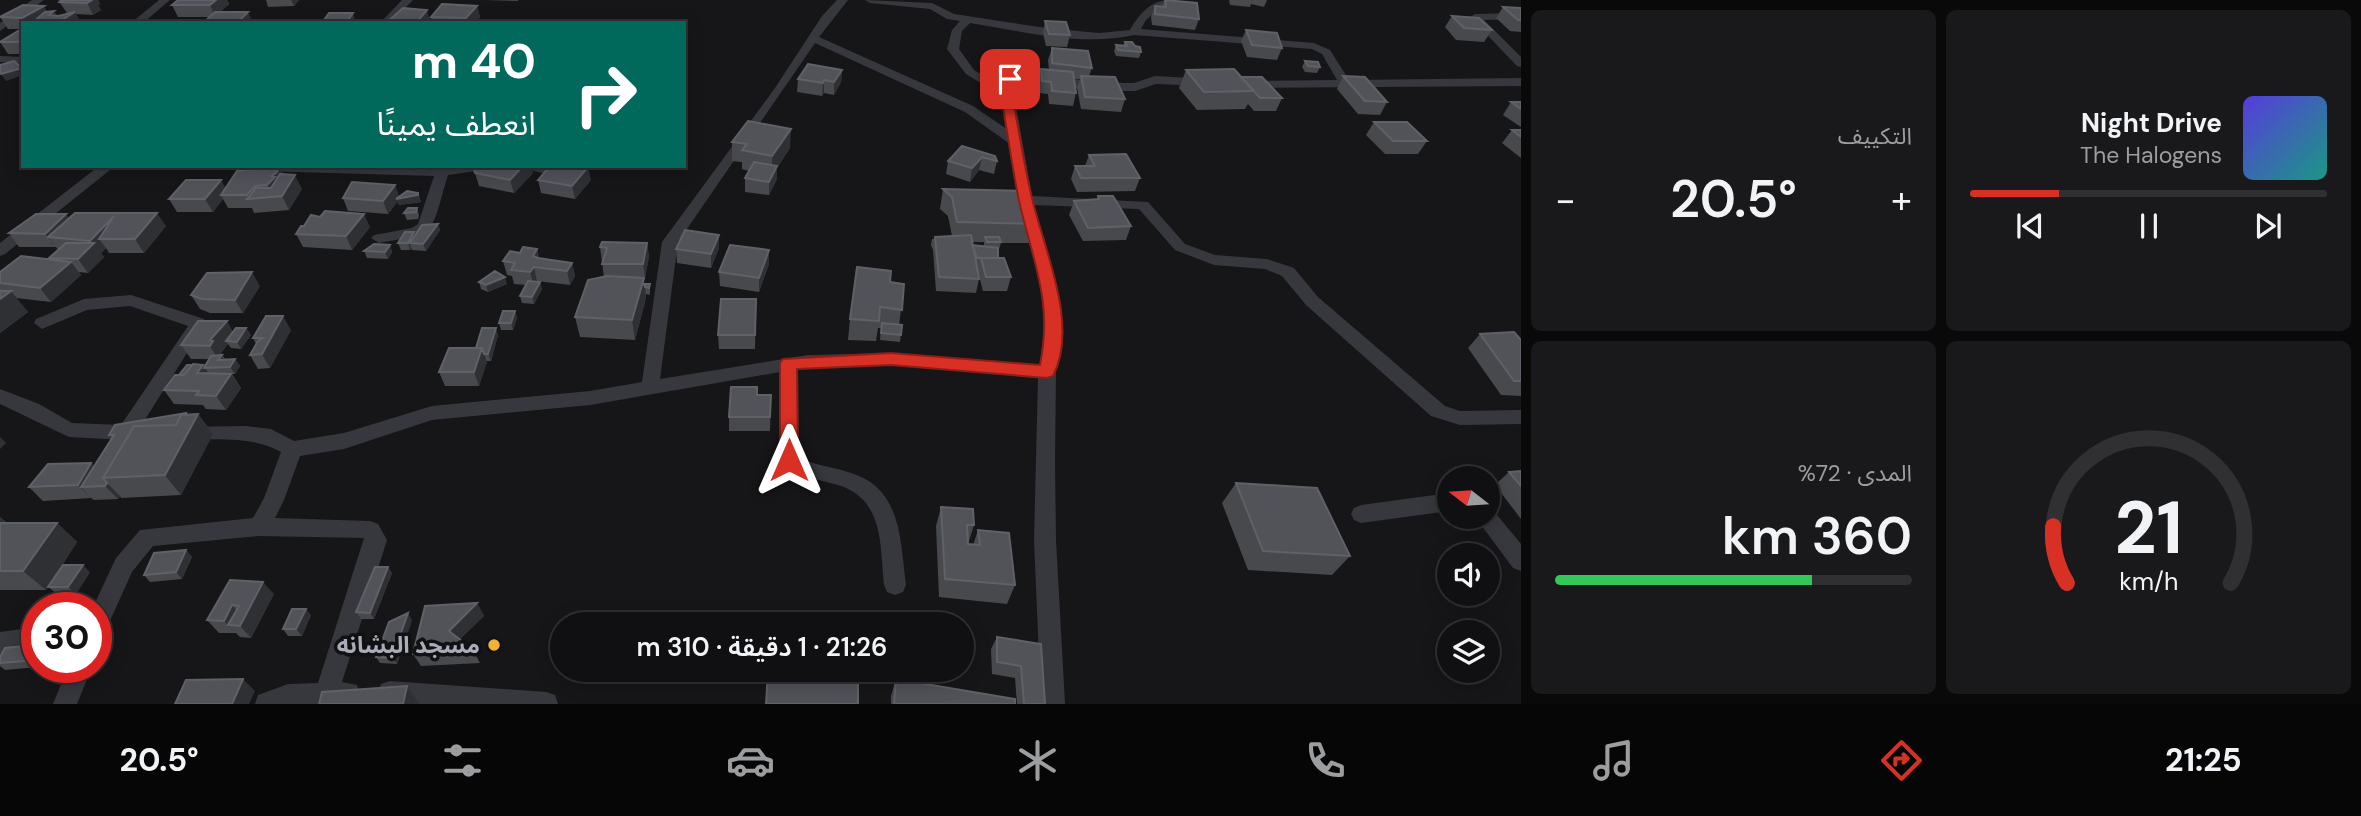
<!DOCTYPE html>
<html lang="ar">
<meta charset="utf-8">
<style>
body{margin:0;font-family:"DM Sans","Noto Sans Arabic",sans-serif;background:#19191b;color:#f1f3f6;direction:rtl;height:100vh;display:flex;flex-direction:column;font-size:26px;white-space:nowrap}
*{box-sizing:border-box;margin:0}
p{font-size:23px;color:#9c9d9f}
.icon{flex:none;width:38px;height:38px;fill:none;stroke:currentColor;stroke-width:2;stroke-linecap:round;stroke-linejoin:round}
.map{position:relative;flex:1;overflow:hidden;direction:ltr}
.drawer{display:flex;flex-direction:column;gap:10px;padding:10px;background:#09090a;width:840px}
.drawer>*{flex:none}
.guide{position:absolute;left:21px;top:21px;width:665px;height:147px;border-radius:0px;box-shadow:0 4px 18px #0003,0 0 0 2px #303032;direction:rtl;background:#00695c;color:#fff;overflow:hidden}
.needle{width:46px;rotate:287deg}
.controls{position:absolute;left:1437px;top:466px;display:grid;gap:14px}
.controls a{display:grid;place-items:center;width:63px;height:63px;border-radius:50%;background:#101012;box-shadow:0 4px 18px #0003,0 0 0 2px #303032;font-size:35px}
.speed{position:absolute;left:21px;top:592px;display:flex;gap:14px;font-size:35px;font-weight:700;text-align:center}
.speed>*{display:grid;place-content:center;width:91px;height:91px;border-radius:50%;background:#101012;box-shadow:0 4px 18px #0003,0 0 0 2px #303032;line-height:1}
.speed .limit{border:10px solid #d22;background:#fff;color:#111}
.pin{position:absolute;display:grid;place-items:center;width:60px;height:60px;color:#fff;margin:-30px;border-radius:14px;box-shadow:0 4px 10px #0006}
.me{position:absolute;width:77px;margin:-38px;rotate:0deg;stroke-linejoin:round;filter:drop-shadow(0 0 5px #0008)}
.turn{display:flex;align-items:center;gap:24px;height:147px;padding:0 35px;font-size:32px}
.turn .icon{width:91px;height:91px;stroke-width:2.5}
.turn b{display:block;font-size:49px;line-height:60px}
.big{font-size:52px;font-weight:600;line-height:1.1}
.drawer .widget{flex:1;display:flex;flex-direction:column;justify-content:center;gap:10px;min-width:0;padding:0 24px;border-radius:10px;background:#19191b}
.drawer .dial{align-items:center;gap:0}
.dial svg{height:182px;overflow:visible;fill:none;stroke:#303032;stroke-width:7;stroke-linecap:round;text-anchor:middle}
.dial text{fill:#f1f3f6;stroke:none}
.song{display:flex;align-items:center;gap:21px}
.cover{width:84px;height:84px;border-radius:10px;background:linear-gradient(135deg,hsl(250 70% 55%),hsl(170 70% 35%))}
.played{height:7px;border-radius:4px;background:linear-gradient(90deg,#d93025 25%,#303032 25%)}
.keys{display:flex;justify-content:space-around;direction:ltr}
.heat{display:flex;justify-content:space-between;align-items:center;font-size:38px;direction:ltr}
.charge{height:10px;border-radius:5px;background:linear-gradient(90deg,#34c759 72%,#303032 0)}
.drawer .tiles{flex:1;display:grid;gap:10px;grid-template-columns:repeat(2,1fr)}
.trip{position:absolute;left:550px;top:612px;width:424px;height:70px;border-radius:35px;background:#101012;box-shadow:0 4px 18px #0003,0 0 0 2px #303032;font-weight:600;line-height:70px;text-align:center;direction:rtl}
.menu{display:flex;height:112px;justify-content:space-around;align-items:center;background:#060607;color:#9c9d9f}
.menu .icon{width:49px;height:49px}
.menu .selected{color:#d93025}
.menu b{font-size:32px;color:#f1f3f6}
main{display:flex;flex:1;min-height:0}
.map>svg:first-child{display:block}
.lines{fill:none;stroke-linecap:round;stroke-linejoin:round}
.minor{fill:#37383d;fill-rule:evenodd}
.wall{fill:#47494d;fill-rule:evenodd}
.shaded-wall{fill:#2f3033}
.building{fill:#525359;stroke:#5f6168;stroke-width:2}
.route{fill:#d93025;stroke:#8d1f18;stroke-width:2}
.poi-dot{fill:#f2b134;stroke:#111113;stroke-width:2.5}
.labels{text-anchor:middle;dominant-baseline:central;stroke-width:7;stroke-linejoin:round;paint-order:stroke}
.near-poi-label{font-size:23px;font-weight:bold;fill:#a8adb8;stroke:#111113;text-anchor:end}
</style>
<main>
<section class="drawer">
<div class="tiles">
<div class="widget">
<div class="song"><i class="cover"></i><div><b>Night Drive</b><p>The Halogens</p></div></div>
<div class="played"></div>
<div class="keys"><svg class="icon" aria-label="previous" viewBox="0 0 24 24"><path d="M18 5L8 12l10 7zM5 5v14"/></svg><svg class="icon" aria-label="pause" viewBox="0 0 24 24"><path d="M8 5v14M16 5v14"/></svg><svg class="icon" aria-label="next" viewBox="0 0 24 24"><path d="M6 5l10 7-10 7zM19 5v14"/></svg></div>
</div>
<div class="widget"><p>التكييف</p>
<div class="heat"><a>−</a><b class="big">20.5°</b><a>+</a></div>
</div>
<div class="widget dial"><svg viewBox="0 0 100 80">
<path d="M14 69A42 42 0 1 1 86 69"/>
<path d="M14 69A42 42 0 0 1 8 44" stroke="#d93025"/>
<text x="50" y="56" font-size="32" font-weight="700">21</text>
<text x="50" y="72" font-size="11">km/h</text>
</svg></div>
<div class="widget"><p>المدى · 72%</p><b class="big">360 km</b><div class="charge"></div></div>
</div>
</section>
<div class="map">
<svg width="1521" height="704" viewBox="0 0 1521 704">
<rect width="100%" height="100%" fill="#161618"/>
<g class="lines">
<!-- minor -->
<path class="minor" d="M32,0H44L0,31V23Z
M159,0H170L143,23H131Z
M402,0H413L391,23H380Z
M837,0H848L819,37L973,106L1008,130L1003,97L966,74L947,49L952,30L960,21L947,19L930,9L870,3L865,0L932,3L954,14L1046,28L1099,33L1130,30C1139,14 1151,0 1170,0L1146,20L1141,29L1314,43L1330,50L1349,80L1521,78V86L1245,88L1239,84L1241,81L1337,80L1322,54L1312,49L1134,35C1082,47 1022,31 970,23L962,31L959,49L974,70L1001,86L1002,79L1020,75L1124,83H1134L1155,76L1210,79L1212,82L1206,86L1156,84L1135,91H1124L1012,84L1032,196L1148,202L1185,244L1215,255L1267,259L1294,268L1318,297L1445,406L1460,411L1521,410V424L1460,425L1431,416L1306,305L1282,276L1265,269L1214,265L1175,250L1139,209L1034,205L1061,304L1063,339L1056,372L1055,462L1056,540L1065,704H1041L1034,540L1038,378L891,365L798,369L799,458C814,465 834,467 851,473C902,489 900,539 906,585L903,592L895,595L887,592L884,585C880,546 884,501 841,486C823,480 805,478 787,472L779,460L780,372L590,405L432,420L344,449L300,456L284,500L275,518L370,521L378,524L387,540L342,682L357,685L360,694L354,704H255L258,695L288,684L318,683L364,538L259,536L153,546L132,572L104,634L96,637V607H93L116,558L140,530L253,518L264,498L281,452C253,436 219,440 187,439L180,437L177,432L180,427L246,426L271,429L294,441L344,433L432,406L590,391L642,382L662,242L775,88L822,16ZM815,43L965,112L1010,144C1013,164 1015,184 1020,203C1033,261 1053,306 1040,365L891,353L808,355L660,379L678,242Z
M1521,13V19L1484,20L1521,57V67L1517,66L1470,17L1475,14Z
M0,56L23,57V63L0,62Z
M99,166H115L5,254L0,256V243Z
M221,166H490L483,170L448,175C430,233 441,232 379,243L371,238L374,235L412,228L418,224L434,176L228,170Z
M523,166L576,169L578,172C568,180 533,173 523,166Z
M131,295L204,319L206,323L139,429L141,433L138,438L126,440L69,437L0,404V389L39,404L72,423L121,425L188,326L130,306L87,310L42,329L34,323L36,319L84,299Z
M1449,493V511L1361,523L1354,520L1351,514L1354,508L1361,505Z
M1488,508L1493,510L1521,544V571L1513,568L1479,522L1476,516H1488Z
M37,627V649L0,654V632Z
M68,667H92L77,704H53Z
M390,681L546,692L555,695L558,704H387L381,702L378,693L381,684Z"/>
</g>
<!-- wall -->
<path class="wall" d="M58,0H98L100,4L98,5L101,10L93,15L76,14L81,23H23V54H8L0,42L21,29H8L0,17L54,11L57,16L69,14L67,13Z
M178,0H227L229,4L220,12L210,17H178L172,5Z
M266,0H299L294,6L268,7Z
M485,0H518V1Z
M1165,0L1199,19L1195,30L1152,25L1151,17L1155,6H1162Z
M1229,0H1267L1264,7L1251,4L1250,7L1230,5Z
M477,6L480,17L475,23H432L431,17Z
M1503,7L1521,8V32L1510,31L1496,18Z
M1452,16L1492,30L1484,42L1456,40L1445,27Z
M1045,21L1070,35L1067,47L1046,46L1043,33Z
M1246,30L1282,48L1277,60L1247,57L1241,41Z
M1125,42L1135,46L1141,52L1139,58L1116,56L1114,51L1116,45H1123Z
M1052,48L1092,68L1089,76L1125,99L1121,112L1081,109L1077,88L1080,79H1074L1076,93L1073,106L1049,104L1048,94L1039,93L1038,81L1041,69L1049,70L1048,60Z
M1305,61L1320,67L1317,73L1305,72L1302,67Z
M842,70L841,82L834,95L824,93L822,96L797,92L798,79Z
M1186,70L1241,77L1282,98L1276,111H1254L1248,104L1245,109L1197,110L1179,88Z
M1343,76L1387,102L1380,115L1358,114L1337,89Z
M1511,102H1521V127L1503,115Z
M1374,122L1427,141L1418,154H1385L1366,135Z
M1512,130H1521V158L1502,143Z
M732,142L790,148L777,168V179L769,195L745,192V178L749,171L742,169V162L732,161Z
M962,146L997,161L994,174L979,170L970,182L946,174L948,161Z
M1089,155L1140,178L1135,191L1077,192L1071,179L1075,166H1085Z
M280,166L284,175L302,189L289,210L254,213L252,208H228L223,199L213,212H177L169,199L221,180L225,188Z
M474,170L533,173L514,193L479,186Z
M538,180H591L575,199L541,193Z
M943,189L1038,224L1033,243H1001L999,249H998V258L1011,277L1007,291H983L978,272L979,279L976,293L936,291L933,250L931,245L932,239L952,236L948,216L940,209ZM972,242H984V246L972,245Z
M418,193L421,202L399,205L397,202L388,214L348,211L343,198L399,197Z
M1098,196L1131,226L1126,240L1083,241L1069,215L1074,201L1097,199Z
M417,208L419,215L418,219L407,220L404,213Z
M69,218L166,226L144,253H109L106,248L101,253L104,257L88,273L79,272L81,275L51,302L16,298L28,312L0,333V272L50,259L49,258L58,250L56,247H19L9,233Z
M438,224L440,230L426,251L412,250L411,248L410,250H401L398,243Z
M304,226L370,227L352,250L303,247L296,234Z
M719,235V248L711,268L677,263L676,249Z
M647,243L649,257L645,277L631,278H644V284H650V295L646,294V298L635,340L580,337L575,317L604,277L600,247Z
M390,245L392,252L388,259L367,258L364,251Z
M537,249L539,258L572,263L575,276L570,285L537,281L536,282H540L542,289L534,304L522,303L520,296L526,285L514,284L512,276L507,275L503,261Z
M769,264L759,292L720,286L719,272Z
M479,282L507,284L488,292L481,289Z
M890,282L903,294L899,325H902L900,342L880,340L881,328H878L876,341L848,340L850,319Z
M260,286L243,313H210L200,309L191,295Z
M756,299L755,349H719L718,335Z
M515,311L517,318L513,330H501L499,323Z
M246,328L251,335L241,349L231,348L228,344L221,353L225,359H235L240,366L235,374H232L241,388L226,410L206,409L203,405L174,404L164,390L179,375L203,365L205,367L209,359H191L181,345Z
M291,330L270,368L258,369L250,355L256,344L253,338Z
M1480,334L1521,340V396L1501,395L1468,348Z
M498,335L491,361H487L479,386H445L439,372Z
M757,395H771L770,431H729V417Z
M186,413V414H198L213,434L181,495L121,498L120,496L118,499L94,500L91,498L43,501L29,487L91,463L94,466L112,438L109,435Z
M1521,471V519L1495,485L1509,472Z
M1236,483L1350,556L1332,575L1248,570L1222,503Z
M941,507L974,525L968,544L973,545L978,530L1015,585L1007,604L939,597L936,526Z
M0,517L6,522L5,523H57L77,542L46,590H0Z
M186,550L192,557L182,579L150,582L144,575Z
M388,567L392,573L374,619H361L356,612Z
M90,572L76,594L56,593L48,587Z
M230,580L274,594L251,638L240,637L236,633H219L207,620Z
M477,603L484,616L460,639L473,650L480,663L421,666L413,654Z
M311,615L302,636H288L283,629Z
M412,620L397,664L380,663L376,657Z
M997,637L1041,644L1045,704H1017L1015,678L992,674L991,649Z
M37,645V667H38L5,670L0,666V657Z
M896,679L1015,704H891V696Z"/>
<!-- shaded-wall -->
<path class="shaded-wall" d="M86,0H98L100,4L98,5L101,10L93,15Z
M216,0H227L229,4L215,17L210,5Z
M291,0H299L294,6Z
M44,6L49,15L54,11L60,21L75,12L81,23L33,22L34,23H25L22,18Z
M477,6L480,17L475,23H468L466,18Z
M427,10L430,21L429,23H416Z
M248,12L253,23H237Z
M353,13L356,23H346Z
M22,68L23,75L6,81L1,74Z
M842,70L841,82L834,95V82Z
M824,80V93L822,96L823,83Z
M791,129L790,148L777,168V179L769,195V182L772,176V156Z
M982,157L979,170L970,182L972,168Z
M280,166L286,179L273,197L267,185L272,176Z
M523,166H532L533,173L514,193L510,180Z
M588,167L591,180L575,199L572,186Z
M295,175L302,189L289,210L282,196Z
M221,180L228,193L221,195L223,199L213,212L205,199Z
M395,185L400,198L418,193L421,202L399,205L397,202L388,214L383,201Z
M255,186L261,198L249,199L247,195Z
M157,213L166,226L144,253L135,239Z
M66,214L76,227L48,237L56,247L45,234Z
M364,214L370,227L352,250L346,236Z
M114,216L99,239L106,248L101,253L104,257L88,273L78,259L92,245L90,241Z
M438,224L440,230L426,251L423,244Z
M414,232L417,239L410,243L411,248L410,250L408,243Z
M719,235V248L711,268V254Z
M647,243L649,257L645,277L643,264Z
M390,245L392,252L388,259L385,252Z
M537,249L540,263L533,256Z
M769,250V264L759,292V278Z
M71,262L81,275L51,302L40,288Z
M572,263L575,276L570,285L567,271Z
M534,267L537,281L534,286L530,272Z
M252,272L260,286L243,313L235,300Z
M505,277L507,284L488,292L486,285Z
M644,278L646,298L635,340L632,320Z
M540,282L542,289L534,304L532,297Z
M11,291L28,312L0,333V299Z
M515,311L517,318L513,330L511,323Z
M283,316L291,330L270,368L262,354Z
M227,321L235,335L226,341L228,344L221,353L222,354L221,356L227,362L218,359L210,346V340Z
M246,328L251,335L241,349L237,342Z
M496,328L498,335L491,361L488,354Z
M482,348L487,362L479,386L474,372Z
M235,359L240,366L235,374L230,367Z
M203,365L213,379L188,380Z
M231,374L241,388L226,410L216,396Z
M186,413L193,423L198,414L213,434L181,495L165,475Z
M0,437L6,443L0,449Z
M91,463L103,476L81,487L91,498L78,485Z
M103,479L120,496L118,499L105,486Z
M0,517L6,522L0,529Z
M57,523L77,542L46,590L23,571Z
M186,550L192,557L182,579L176,572Z
M83,565L90,572L76,594L68,587Z
M388,567L392,573L374,619L370,613Z
M263,582L274,594L251,638L240,626Z
M477,603L484,616L456,643L449,631Z
M232,605L243,618L228,625L235,633L224,621Z
M306,609L311,615L302,636L296,629Z
M408,613L412,620L397,664L392,658Z
M243,679L255,691L249,704H232Z
M407,686L419,703V704H403Z"/>
<!-- building -->
<path class="building" d="M63,0H92L87,3L60,2Z
M178,0H216L210,5H172Z
M1165,0L1197,3L1199,19L1155,14V6L1166,7Z
M442,4L477,6L466,18L431,17Z
M23,5L44,6L22,18L0,17Z
M1503,7L1521,8V20H1518Z
M403,8L427,10L416,23H386Z
M54,11L49,15L58,16L75,12L57,23L33,22L45,12Z
M215,12H248L237,23H203Z
M329,13H353L346,23H322Z
M1452,16L1479,18L1492,30L1464,28Z
M1045,21L1066,22L1070,35L1049,34Z
M23,28V42H0Z
M1246,30L1277,33L1282,48L1252,45Z
M1125,42H1132L1135,46L1140,47L1141,52L1118,50L1116,45L1127,46Z
M1052,48L1088,51L1092,68L1052,63Z
M14,61L22,68L1,74L0,73V65Z
M1305,61L1318,62L1320,67L1308,66Z
M808,64L842,70L834,82L824,80L823,83L798,79Z
M1041,69L1073,72L1076,93L1052,91L1051,82L1042,81Z
M1234,69L1254,91L1204,92L1186,70Z
M1081,76L1115,77L1125,99L1085,97Z
M1343,76L1365,77L1387,102L1365,101Z
M1241,77H1262L1282,98H1260Z
M1511,102H1521V109Z
M748,121L791,129L772,156L742,150L747,144L732,142Z
M1374,122H1407L1427,141H1393Z
M1512,130H1521V137Z
M962,146L995,156L997,161L982,157L972,168L948,161Z
M1126,154L1140,178H1081L1075,166H1095L1089,155Z
M754,162L777,166L769,182L745,178Z
M275,166H279L277,172L272,176L275,177L267,185L255,186L247,195H221L237,171Z
M475,166H523L510,180L475,173L474,170Z
M550,166H586L588,167L572,186L538,180Z
M280,174L295,175L282,196L247,199L256,188H271Z
M186,180H221L205,199H169Z
M352,182L395,185L383,201L343,198Z
M943,189L1027,191L1038,224L957,222L952,197Z
M407,191L418,193V195L396,199Z
M1098,196H1113L1131,226L1088,228L1074,201L1099,199Z
M408,208H417L416,212L404,213Z
M325,211L364,214L346,236L296,234L301,226H304L311,215L320,217Z
M75,213H157L135,239H99L114,216L90,241L48,237Z
M36,214H66L45,234L9,233Z
M438,224L423,244L410,243L422,225Z
M685,230L719,235L711,254L676,249Z
M405,232H414L408,243H398Z
M971,235L979,279L939,277L935,237Z
M985,237H999L1001,242H987Z
M602,242L647,243L643,264H602L607,248L600,247Z
M66,243H94L78,259L49,258Z
M374,244L390,245L385,252L364,251Z
M730,245L769,250L759,278L719,272Z
M972,245L998,248V258H977Z
M523,247L537,249L533,256L538,258L572,263L567,271L534,267L530,272L511,270L515,263L503,261L510,251L520,253Z
M21,256L71,262L40,288L0,283V272Z
M981,258H1004L1011,277H986Z
M857,267L891,271L890,282L904,284L902,310L880,307L879,321L850,319Z
M495,271L505,277L486,285L479,282Z
M252,272L235,300L202,299L191,295L207,273Z
M607,276L644,278L632,320L575,317L588,280Z
M528,281L540,282L532,297L520,296Z
M644,284H650L649,288L645,287Z
M0,291H11L0,299Z
M721,299H756L755,335H718Z
M503,311H515L511,323H499Z
M266,316H283L262,354L250,355L258,341L263,338H253Z
M198,321H227L210,340L213,341L210,346L181,345Z
M882,323L902,325L901,335L881,333Z
M236,328H246L237,342L226,341Z
M482,328H496L488,354H484L482,348H476Z
M1514,332L1521,340V381H1514L1480,334Z
M449,348H482L474,372H439Z
M222,355L218,360L235,359L230,367L204,368L211,356Z
M193,364L203,365L197,373L231,374L216,396L196,395L199,391L164,390L175,375H184Z
M187,365H192L184,375H179Z
M731,387H757V395H771L770,417H729Z
M186,413L185,415H181L176,425L134,426L103,478L107,483L105,486L81,487L114,435H109L115,425Z
M198,414L165,475L103,478L134,426L176,425L181,415Z
M91,463L78,485L29,487L48,464Z
M1521,471V486L1509,472Z
M1236,483L1317,488L1350,556L1263,551Z
M941,507L973,509L974,525H967L968,544L980,545L978,530L1009,533L1015,585L945,579Z
M0,523H57L23,571H0Z
M186,550L176,572L144,575L154,553Z
M63,565H83L68,587H48Z
M375,567H388L370,613L356,612Z
M230,580L263,582L240,626L228,625L239,606L232,605L224,621L207,620Z
M477,603L449,631L473,650L413,654L425,606Z
M292,609H306L296,629H283Z
M408,613L392,658L376,657L389,622Z
M997,637L1041,644L1045,704H1024L1021,666L997,662Z
M37,645V660L0,663V657L5,648Z
M768,671L858,676V704H766Z
M243,679L232,704H175L186,680Z
M896,679L1015,699V704H894Z
M407,686L403,704H319L322,692Z"/>
<!-- route -->
<path class="route" d="M1010,76L1015,79L1011,83L1012,95C1019,130 1024,166 1033,202C1045,252 1079,326 1053,376L1047,378L891,365L797,369L798,460L795,465L789,467L782,465L780,460V363L783,359L891,353L1040,365C1053,301 1033,262 1019,201C1012,166 1007,130 1001,95V82Z"/>
<!-- markers -->
<circle class="poi-dot" cx="494" cy="645" r="7"/>
<g class="labels">
<!-- near-poi labels -->
<g class="near-poi-label">
<text x="480" y="645">مسجد البشانه</text>
</g>
</g>
</svg>
<div class="controls">
<a><svg class="needle" viewBox="-14 -14 28 28"><path d="M0-13l5 13h-10z" fill="#e53935"/><path d="M0 13l5-13h-10z" fill="#9c9d9f"/></svg></a>
<a><svg class="icon" aria-label="sound" viewBox="0 0 24 24"><path d="M4 9h4l5-4v14l-5-4H4zM17 9q2 3 0 6"/></svg></a>
<a><svg class="icon" aria-label="layers" viewBox="0 0 24 24"><path d="M12 4l9 5-9 5-9-5zM3 14l9 5 9-5"/></svg></a>
</div>
<div class="speed"><div class="limit">30</div></div>
<div class="pin" style="left:1010px;top:79px;background:#d93025"><svg class="icon" aria-label="arrive" viewBox="0 0 24 24"><path d="M6 21V4h12l-3 4 3 4H6"/></svg></div>
<svg class="me" style="left:789px;top:460px" viewBox="-20 -20 40 40"><path d="M0-17L14 15 0 8-14 15z" fill="#d93025" stroke="#fff" stroke-width="4"/></svg>
<div class="trip">21:26 · 1 دقيقة · 310 m</div>
<div class="guide">
<div class="turn"><svg class="icon" aria-label="right" viewBox="0 0 24 24"><path d="M7 20v-9h11M14 6l5 5-5 5"/></svg><div><b>40 m</b>انعطف يمينًا</div></div>
</div>
</div>
</main>
<nav class="menu">
<b>21:25</b>
<svg class="icon selected" aria-label="directions" viewBox="0 0 24 24"><path d="M12 3l9 9-9 9-9-9zM9 14v-3h6M13 9l2 2-2 2"/></svg>
<svg class="icon" aria-label="music" viewBox="0 0 24 24"><path d="M9 18V5l10-2v13"/><circle cx="6" cy="18" r="3"/><circle cx="16" cy="16" r="3"/></svg>
<svg class="icon" aria-label="phone" viewBox="0 0 24 24"><path d="M5 4h4l2 5-3 2q2 4 5 5l2-3 5 2v4C11 20 4 13 5 4z"/></svg>
<svg class="icon" aria-label="climate" viewBox="0 0 24 24"><path d="M12 3v18M4 7l16 10M4 17L20 7"/></svg>
<svg class="icon" aria-label="car" viewBox="0 0 24 24"><path d="M5 17H2v-5l4-1 3-4h7l3 4 3 1v5h-3M9 17h6M6 11h13"/><circle cx="7" cy="17" r="2"/><circle cx="17" cy="17" r="2"/></svg>
<svg class="icon" aria-label="filters" viewBox="0 0 24 24"><path d="M4 7h16M4 17h16"/><circle cx="9" cy="7" r="2"/><circle cx="15" cy="17" r="2"/></svg>
<b>20.5°</b>
</nav>
